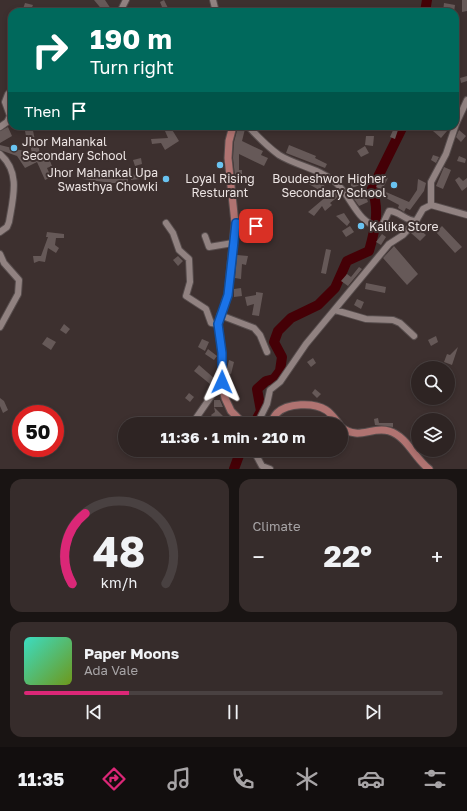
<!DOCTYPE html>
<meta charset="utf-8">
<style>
body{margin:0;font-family:"Golos Text",sans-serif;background:#362c2b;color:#f1f3f6;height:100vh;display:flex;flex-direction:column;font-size:15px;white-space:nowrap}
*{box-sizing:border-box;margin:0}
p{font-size:13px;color:#a7a4a6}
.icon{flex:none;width:22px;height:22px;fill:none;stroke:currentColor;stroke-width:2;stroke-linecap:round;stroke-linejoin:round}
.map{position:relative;height:469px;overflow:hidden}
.side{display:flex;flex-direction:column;gap:10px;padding:10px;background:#191413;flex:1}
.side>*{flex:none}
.top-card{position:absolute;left:8px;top:8px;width:451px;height:122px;border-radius:12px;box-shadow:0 2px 6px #0003,0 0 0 1px #494141;background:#00695c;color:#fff;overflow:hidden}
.controls{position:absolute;left:411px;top:361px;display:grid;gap:8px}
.controls a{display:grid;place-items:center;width:44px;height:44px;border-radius:50%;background:#2e2423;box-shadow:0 2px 6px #0003,0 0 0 1px #494141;font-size:20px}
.speed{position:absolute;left:12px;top:405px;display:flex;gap:8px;font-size:20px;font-weight:700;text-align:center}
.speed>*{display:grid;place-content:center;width:52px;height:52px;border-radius:50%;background:#2e2423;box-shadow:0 2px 6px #0003,0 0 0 1px #494141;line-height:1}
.speed .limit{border:6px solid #d22;background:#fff;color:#111}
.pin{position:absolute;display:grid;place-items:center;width:34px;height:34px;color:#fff;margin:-17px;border-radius:8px;box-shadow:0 2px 6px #0006}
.me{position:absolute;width:44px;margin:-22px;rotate:1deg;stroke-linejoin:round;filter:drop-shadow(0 0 3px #0008)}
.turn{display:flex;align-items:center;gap:14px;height:84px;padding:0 16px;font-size:18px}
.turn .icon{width:52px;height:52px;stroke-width:2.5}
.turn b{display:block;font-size:28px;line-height:34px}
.then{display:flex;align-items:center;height:38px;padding:0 16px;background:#0003;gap:8px;font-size:15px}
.big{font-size:30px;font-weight:700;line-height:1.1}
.side .tile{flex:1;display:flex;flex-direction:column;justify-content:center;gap:6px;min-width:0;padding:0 14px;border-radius:12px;background:#362c2b}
.side .dial{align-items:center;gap:0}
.dial svg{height:104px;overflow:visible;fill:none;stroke:#494141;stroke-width:7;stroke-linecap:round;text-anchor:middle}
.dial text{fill:#f1f3f6;stroke:none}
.song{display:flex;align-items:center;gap:12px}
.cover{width:48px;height:48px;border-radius:6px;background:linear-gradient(135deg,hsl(170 70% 55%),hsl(80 70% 35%))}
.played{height:4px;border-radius:2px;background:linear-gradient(90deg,#db2777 25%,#494141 25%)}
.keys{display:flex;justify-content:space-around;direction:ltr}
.heat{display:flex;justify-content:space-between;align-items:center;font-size:22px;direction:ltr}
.side .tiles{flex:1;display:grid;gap:10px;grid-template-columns:1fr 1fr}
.tile:last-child{grid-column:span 2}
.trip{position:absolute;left:118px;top:417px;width:230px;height:40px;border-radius:20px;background:#2e2423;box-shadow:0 2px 6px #0003,0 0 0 1px #494141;font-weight:700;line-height:40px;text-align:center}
.menu{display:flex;height:64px;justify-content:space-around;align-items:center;background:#120e0e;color:#a7a4a6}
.menu .icon{width:28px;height:28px}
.menu .current{color:#db2777}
.menu b{font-size:18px;color:#f1f3f6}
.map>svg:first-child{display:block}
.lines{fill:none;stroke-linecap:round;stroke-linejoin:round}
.river{stroke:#450006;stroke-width:10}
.building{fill:#665958}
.minor-casing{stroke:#574d4d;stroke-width:8}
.major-casing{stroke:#574d4d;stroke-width:9}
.minor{stroke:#918281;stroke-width:6}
.major{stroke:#b07371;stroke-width:7}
.route-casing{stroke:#114b97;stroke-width:10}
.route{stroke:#1a73e8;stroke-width:7}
.poi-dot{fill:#69c3f1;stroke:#3d302f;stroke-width:1.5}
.labels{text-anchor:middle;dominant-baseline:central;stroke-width:4;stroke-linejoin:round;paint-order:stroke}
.poi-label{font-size:12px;fill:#ece4e3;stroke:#3d302f;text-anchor:start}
</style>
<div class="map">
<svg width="467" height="469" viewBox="0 0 467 469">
<rect width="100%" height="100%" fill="#3d302f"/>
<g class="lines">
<!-- river -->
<path class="river" d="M425,12L427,0
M254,424L261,411L257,389L266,381L274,379L280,371L282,357L274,342L278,331L291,318L318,305L335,288L347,261L369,251C375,230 380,210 372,189L403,126
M234,469L241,450"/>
</g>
<!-- building -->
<path class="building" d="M94,0H105L113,12H104Z
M164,0L170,12H164L160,2Z
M462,0H467V11L462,12Z
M25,3L33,5L30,12L23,9Z
M444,3L455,5L454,12H443Z
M467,76V81L461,83L460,78Z
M24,126H32L35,140L37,139L41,159L45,157L47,162L50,161L52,166L47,168L51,177L45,180L37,162L25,168L17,156L0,150V145L32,153L28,136H26Z
M438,126H442L447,131L441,138L433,131Z
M8,127L12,136L0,143V131Z
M238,127L245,129L242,141L263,151L261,155L268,158L264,166L239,154V170H242V176H235L233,158L234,142Z
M171,128L179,141L165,150L161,143L152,144L151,139L168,138L165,131Z
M394,128L398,130L395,139L390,137Z
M459,130L466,136L461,142L456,137Z
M366,136H374L373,146L365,145Z
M289,145L316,156L315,158L327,164L325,168L286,153Z
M365,146L369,153L361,157L357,151Z
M433,155L439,157L436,163L431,160Z
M459,156L466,159L465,163L457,161Z
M141,158L142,164L135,166L133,160Z
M444,167L451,170L443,189L436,186Z
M84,173L113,179H128V183H111L83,179Z
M139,174L140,179L131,180V175Z
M381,175L388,178L382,190L376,187Z
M308,176L325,186L322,192L304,181Z
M357,177L360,185L352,188L349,180Z
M459,177L463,181L467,178V187L462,191L455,180Z
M418,179L426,183L424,191L410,210L406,208L404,212L403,211L398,208L399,205L384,197L386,192L409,202L417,190Z
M334,190L339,196L330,203L332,205L325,211L322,206L314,216L308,212Z
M365,194L368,202L359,206L354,199Z
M344,213L350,222L347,226L336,216Z
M350,226L354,232L346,237L342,231Z
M442,226L462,247L455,253L436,232Z
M417,227L426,235L420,241L411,233Z
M47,232L64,234V238H56L55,245L59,248L56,253L48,248L45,262L39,261L34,263L33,256H41L48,237H46Z
M382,234L386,237L381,245L376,242Z
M394,246L418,274L407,285L383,258Z
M326,249L331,250L326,274L321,273Z
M237,255L248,256L246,265L242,264L241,279L235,278Z
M178,256L183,261L178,266L173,260Z
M359,267L362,269L348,286L341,281L347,274L351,277Z
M366,283L386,287L385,293L365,289Z
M241,288L242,296L234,297V289Z
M256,292L263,293L259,316L252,315L254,304L247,306L245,297L256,295Z
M357,299L364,302L361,309L354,305Z
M64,324L70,329L66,334L60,330Z
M436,336L438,342L431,346L428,340Z
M47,337L56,342L51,350L42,344Z
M202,339L209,342L205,351L198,347Z
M458,347L452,365L444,362L447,354L450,355Z
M208,349L217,356L214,360L205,354Z
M313,358L316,363L311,367L307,362Z
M229,360L234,362L231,374L226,373Z
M199,365L215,379L210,384L194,371Z
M315,389L321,394L317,398L312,393Z
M189,393L194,397L190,402L185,398Z
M0,398L4,401L8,410L3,413L0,406Z
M214,400H220L223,407H214Z
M214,407L226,419L222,424L216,422L211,415L215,412Z
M378,418L379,423H393V427L375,425L374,419Z"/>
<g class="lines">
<!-- minor casing -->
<g class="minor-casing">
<path id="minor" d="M213,0L216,12
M120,12L126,0
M248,126C257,136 268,147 279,155C297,166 318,168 335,182C352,196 356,223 381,228L389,211C400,211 405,221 416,221L423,209L431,205V182L446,154L456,124L467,100
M0,127L7,122L10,116L5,102L8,94L12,90
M0,154C21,172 13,198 9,222L7,227L0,232
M431,205L467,215
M166,223L173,233L179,250L189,259L190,282L186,296L206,309L211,323L218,324
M235,223L256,226
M205,236L209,247L233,243
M0,254L4,263L19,280L18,294L0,327
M335,310L366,319L393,320L400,323L414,336
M220,315L254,328L260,335L267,352
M192,424L221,382
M257,424L267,404L270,390L280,382L306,344L389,244L403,235L416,221
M257,450L256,455L262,466L270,469"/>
</g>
<!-- major casing -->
<g class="major-casing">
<path id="major" d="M233,126L229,141L228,158L235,223L228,295L218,324L222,353L221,382L225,398L231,411L244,424
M270,424C272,421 274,416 277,413C287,403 314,402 326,410C331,413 335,419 339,424
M341,427C359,441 371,426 389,431C408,437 414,458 429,469"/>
</g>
<!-- minor -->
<use href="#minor" class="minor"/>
<!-- major -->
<use href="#major" class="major"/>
</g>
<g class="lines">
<!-- route casing -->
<g class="route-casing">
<path id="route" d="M222,382V353L218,324L228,295L236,223L256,226"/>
</g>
<!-- route -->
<use href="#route" class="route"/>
</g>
<!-- markers -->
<g class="poi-dot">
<circle cx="14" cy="148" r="4"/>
<circle cx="220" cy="165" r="4"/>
<circle cx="166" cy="179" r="4"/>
<circle cx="394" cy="185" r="4"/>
<circle cx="361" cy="226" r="4"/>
</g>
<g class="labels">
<!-- poi labels -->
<g class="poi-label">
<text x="22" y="141">Jhor Mahankal<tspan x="22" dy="14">Secondary School</tspan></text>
<text x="158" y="172" text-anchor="end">Jhor Mahankal Upa<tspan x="158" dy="14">Swasthya Chowki</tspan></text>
<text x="220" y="178" text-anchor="middle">Loyal Rising<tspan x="220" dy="14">Resturant</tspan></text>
<text x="386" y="178" text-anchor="end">Boudeshwor Higher<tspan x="386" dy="14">Secondary School</tspan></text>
<text x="369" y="226">Kalika Store</text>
</g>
</g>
</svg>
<div class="controls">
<a><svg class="icon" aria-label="search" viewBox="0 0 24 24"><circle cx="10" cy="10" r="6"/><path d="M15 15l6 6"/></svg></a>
<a><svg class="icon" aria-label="layers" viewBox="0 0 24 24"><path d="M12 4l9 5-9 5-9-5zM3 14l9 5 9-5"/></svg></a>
</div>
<div class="speed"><div class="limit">50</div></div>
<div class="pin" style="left:256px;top:226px;background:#d93025"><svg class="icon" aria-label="arrive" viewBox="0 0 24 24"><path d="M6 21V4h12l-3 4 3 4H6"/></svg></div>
<svg class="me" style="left:222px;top:382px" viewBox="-20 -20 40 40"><path d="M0-17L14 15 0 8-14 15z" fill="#1a73e8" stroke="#fff" stroke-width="4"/></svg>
<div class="trip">11:36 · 1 min · 210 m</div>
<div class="top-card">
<div class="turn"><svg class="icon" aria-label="right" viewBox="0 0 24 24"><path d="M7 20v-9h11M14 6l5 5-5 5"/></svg><div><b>190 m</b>Turn right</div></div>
<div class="then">Then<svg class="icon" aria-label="arrive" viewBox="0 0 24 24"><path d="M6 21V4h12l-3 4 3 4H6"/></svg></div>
</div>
</div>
<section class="side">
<div class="tiles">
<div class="tile dial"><svg viewBox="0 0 100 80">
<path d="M14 69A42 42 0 1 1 86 69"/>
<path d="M14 69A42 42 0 0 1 24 15" stroke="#db2777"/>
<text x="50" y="56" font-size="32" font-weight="700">48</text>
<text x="50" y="72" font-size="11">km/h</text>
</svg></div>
<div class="tile"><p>Climate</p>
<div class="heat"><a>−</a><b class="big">22°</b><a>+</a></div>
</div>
<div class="tile">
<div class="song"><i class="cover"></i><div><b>Paper Moons</b><p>Ada Vale</p></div></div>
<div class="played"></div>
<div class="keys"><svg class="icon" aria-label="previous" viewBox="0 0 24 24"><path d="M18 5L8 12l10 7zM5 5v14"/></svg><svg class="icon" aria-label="pause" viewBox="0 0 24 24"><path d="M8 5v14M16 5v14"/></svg><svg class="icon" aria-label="next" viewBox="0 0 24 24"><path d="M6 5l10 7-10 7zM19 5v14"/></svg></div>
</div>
</div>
</section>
<nav class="menu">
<b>11:35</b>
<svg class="icon current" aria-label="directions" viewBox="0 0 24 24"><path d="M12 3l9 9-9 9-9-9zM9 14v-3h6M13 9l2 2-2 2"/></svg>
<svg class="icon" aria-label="music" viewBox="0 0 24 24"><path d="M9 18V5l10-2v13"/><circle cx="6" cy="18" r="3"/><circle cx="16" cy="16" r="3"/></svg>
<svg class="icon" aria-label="phone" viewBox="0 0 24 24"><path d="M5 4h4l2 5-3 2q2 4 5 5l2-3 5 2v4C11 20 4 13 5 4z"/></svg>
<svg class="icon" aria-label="climate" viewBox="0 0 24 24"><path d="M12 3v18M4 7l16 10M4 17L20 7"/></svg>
<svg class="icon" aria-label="car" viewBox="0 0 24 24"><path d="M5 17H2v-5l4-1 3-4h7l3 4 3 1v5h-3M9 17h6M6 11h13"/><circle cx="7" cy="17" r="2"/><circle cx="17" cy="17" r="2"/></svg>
<svg class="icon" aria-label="filters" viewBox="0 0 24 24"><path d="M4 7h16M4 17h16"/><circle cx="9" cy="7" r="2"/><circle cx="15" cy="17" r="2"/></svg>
</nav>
